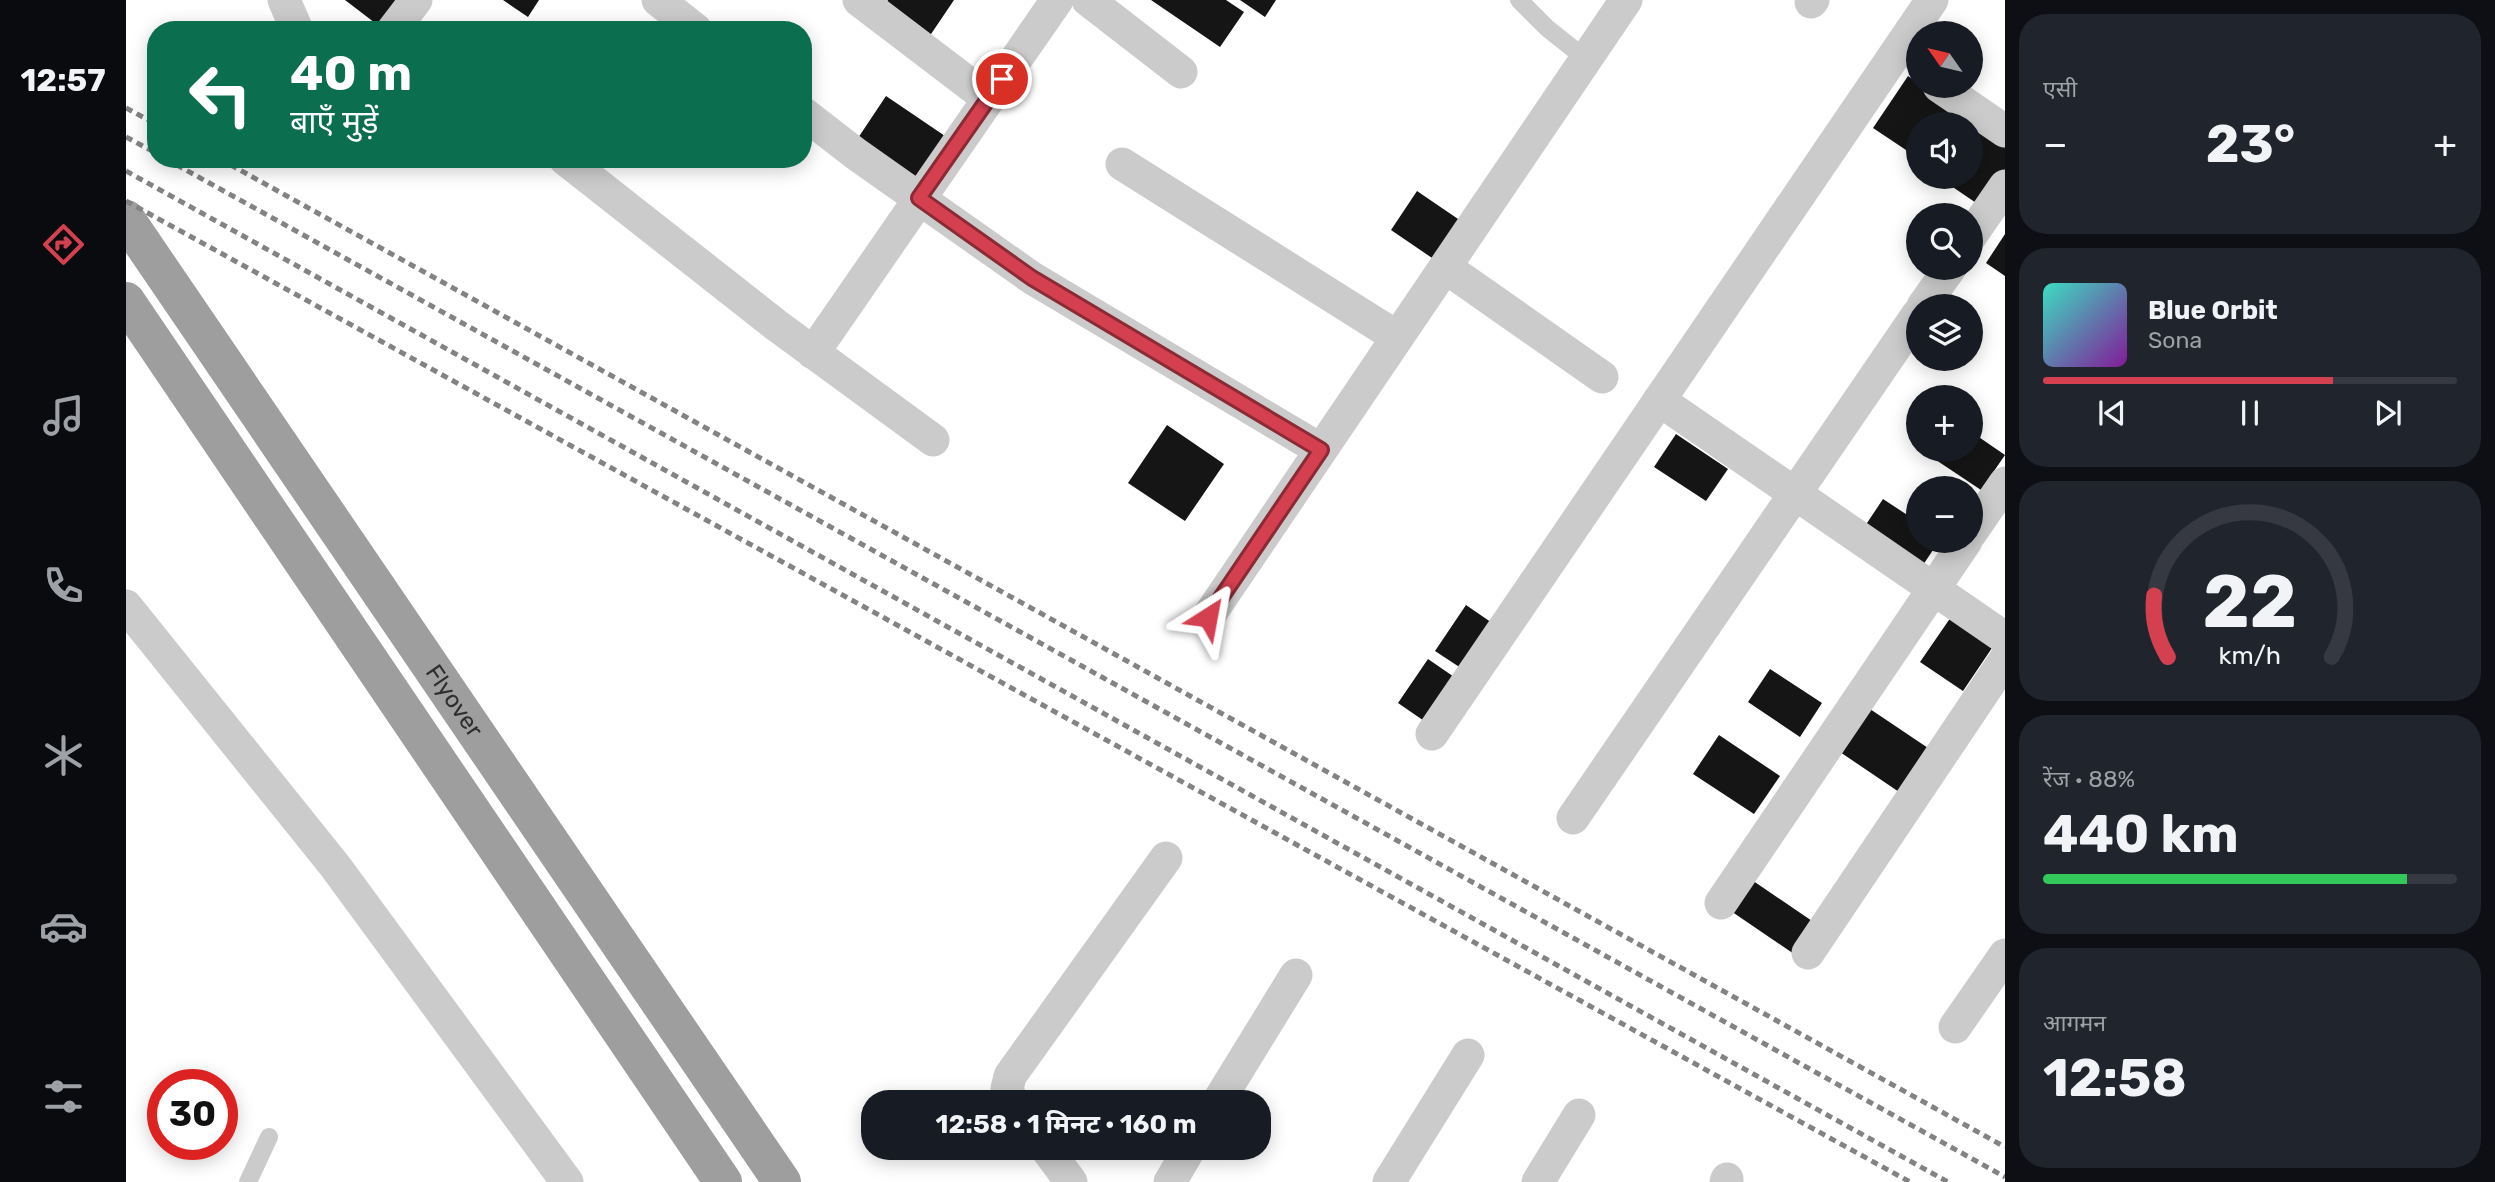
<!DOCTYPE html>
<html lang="hi">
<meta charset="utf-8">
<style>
body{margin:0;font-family:Rubik,"Noto Sans Devanagari",sans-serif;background:#20242c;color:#f1f3f6;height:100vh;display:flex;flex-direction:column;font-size:26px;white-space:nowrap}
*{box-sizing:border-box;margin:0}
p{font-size:23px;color:#9ea1a6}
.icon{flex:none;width:38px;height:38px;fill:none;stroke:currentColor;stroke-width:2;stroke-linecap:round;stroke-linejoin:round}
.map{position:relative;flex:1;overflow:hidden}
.sheet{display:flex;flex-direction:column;gap:14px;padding:14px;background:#0d0f14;width:490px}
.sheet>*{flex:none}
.banner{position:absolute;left:21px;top:21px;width:665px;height:147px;border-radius:28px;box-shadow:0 4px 18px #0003;background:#0b6e4f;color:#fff;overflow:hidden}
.needle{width:46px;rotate:304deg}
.tools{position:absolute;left:1780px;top:21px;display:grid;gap:14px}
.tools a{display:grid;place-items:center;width:77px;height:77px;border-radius:50%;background:#171b24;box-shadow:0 4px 18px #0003;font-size:35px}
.speed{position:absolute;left:21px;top:1069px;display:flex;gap:14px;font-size:35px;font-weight:700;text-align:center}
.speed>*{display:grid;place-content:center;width:91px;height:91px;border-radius:50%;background:#171b24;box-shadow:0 4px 18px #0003;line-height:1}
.speed .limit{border:10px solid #d22;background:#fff;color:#111}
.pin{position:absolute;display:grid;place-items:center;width:60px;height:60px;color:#fff;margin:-30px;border:4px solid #fff;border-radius:50%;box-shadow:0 2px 7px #0007}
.me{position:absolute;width:77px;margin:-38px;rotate:34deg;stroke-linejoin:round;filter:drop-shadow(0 0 5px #0008)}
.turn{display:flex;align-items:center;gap:24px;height:147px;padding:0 28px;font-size:32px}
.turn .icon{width:91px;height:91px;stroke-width:2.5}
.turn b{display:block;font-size:49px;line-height:60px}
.big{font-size:52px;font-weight:700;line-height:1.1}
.sheet .card{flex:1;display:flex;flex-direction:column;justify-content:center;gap:10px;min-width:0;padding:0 24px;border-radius:28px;background:#20242c}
.sheet .dial{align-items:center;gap:0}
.dial svg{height:182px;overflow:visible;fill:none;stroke:#363941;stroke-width:7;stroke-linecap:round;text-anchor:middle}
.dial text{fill:#f1f3f6;stroke:none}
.song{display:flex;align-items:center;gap:21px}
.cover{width:84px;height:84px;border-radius:10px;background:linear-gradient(135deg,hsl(170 70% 55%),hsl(290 70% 35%))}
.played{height:7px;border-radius:4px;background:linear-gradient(90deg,#d54050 70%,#363941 70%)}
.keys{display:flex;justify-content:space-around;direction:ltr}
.heat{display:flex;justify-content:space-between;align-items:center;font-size:38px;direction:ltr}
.charge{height:10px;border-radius:5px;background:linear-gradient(90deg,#34c759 88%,#363941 0)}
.trip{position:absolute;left:735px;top:1090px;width:410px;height:70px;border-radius:28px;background:#171b24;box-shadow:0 4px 18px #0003;font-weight:700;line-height:70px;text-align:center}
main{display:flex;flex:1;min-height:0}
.tabs{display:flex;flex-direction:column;width:126px;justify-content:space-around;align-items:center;background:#090b0e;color:#9ea1a6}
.tabs .icon{width:49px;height:49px}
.tabs .on{color:#d54050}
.tabs b{font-size:32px;color:#f1f3f6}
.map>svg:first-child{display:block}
.building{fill:#151515}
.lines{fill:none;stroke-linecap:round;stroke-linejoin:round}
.service{stroke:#cbcbcb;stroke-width:18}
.minor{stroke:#cbcbcb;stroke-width:33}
.trunk{stroke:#9e9e9e;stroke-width:38}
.rail{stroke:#838383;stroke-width:5;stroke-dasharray:7 5;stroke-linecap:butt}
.route-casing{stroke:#8a2a34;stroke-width:18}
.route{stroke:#d54050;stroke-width:12}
.labels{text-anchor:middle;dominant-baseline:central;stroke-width:7;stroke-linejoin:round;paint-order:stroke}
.street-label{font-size:24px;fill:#2e2e2e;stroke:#fff}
</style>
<main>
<nav class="tabs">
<b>12:57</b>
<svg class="icon on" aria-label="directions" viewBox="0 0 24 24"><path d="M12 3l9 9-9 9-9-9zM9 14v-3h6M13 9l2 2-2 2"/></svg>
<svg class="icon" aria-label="music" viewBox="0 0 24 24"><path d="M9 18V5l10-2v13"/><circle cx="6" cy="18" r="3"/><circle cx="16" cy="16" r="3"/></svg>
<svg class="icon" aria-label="phone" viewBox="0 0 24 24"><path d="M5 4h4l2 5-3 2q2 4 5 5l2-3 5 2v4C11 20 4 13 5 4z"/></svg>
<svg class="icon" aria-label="climate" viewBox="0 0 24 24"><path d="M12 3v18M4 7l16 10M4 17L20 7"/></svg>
<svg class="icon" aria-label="car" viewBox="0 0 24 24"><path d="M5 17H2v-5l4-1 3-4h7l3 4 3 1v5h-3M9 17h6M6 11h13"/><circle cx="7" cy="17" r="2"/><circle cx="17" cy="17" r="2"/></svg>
<svg class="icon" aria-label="filters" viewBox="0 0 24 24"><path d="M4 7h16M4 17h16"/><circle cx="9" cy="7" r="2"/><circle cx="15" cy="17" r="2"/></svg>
</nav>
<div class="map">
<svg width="1879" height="1182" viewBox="0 0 1879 1182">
<rect width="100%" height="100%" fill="#fff"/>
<!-- building -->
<path class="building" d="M219,0H273L253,26Z
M377,0H413L402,17Z
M762,0H828L801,40L755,10Z
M1025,0H1100L1118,12L1094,47Z
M1114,0H1150L1139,17Z
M1782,76L1792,83V86H1796L1833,110L1823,124H1792V158L1747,128Z
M760,96L819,136L788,180L730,141Z
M1843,117L1879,141V180L1859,209L1812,177H1844V124H1838Z
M1291,191L1335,221L1309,260L1265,230Z
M1879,234V276L1860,263Z
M1041,425L1098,464L1059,521L1002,483Z
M1844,431L1879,455L1855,490L1795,450H1844Z
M1550,434L1602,469L1580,501L1528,467Z
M1757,499L1792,522V541H1813L1795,568L1737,529Z
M1340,605L1372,627L1341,672L1309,651Z
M1825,617L1868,645L1837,691L1794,662Z
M1302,659L1334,681L1304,725L1272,703Z
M1644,669L1696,703L1674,737L1622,702Z
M1744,709L1808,752L1779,796L1714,752Z
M1593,735L1654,776L1628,814L1567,774Z
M1620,876L1689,923L1668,954L1599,907Z"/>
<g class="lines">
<!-- service -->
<path class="service" d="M1393,0L1421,28L1460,59
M122,1182L143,1137"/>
<!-- minor -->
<path class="minor" d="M158,0L171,30
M532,0L570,30
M733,0L863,99
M962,0L1055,72
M1685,2L1687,0
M267,30L290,0
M1813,86L1879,131
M677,113L730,154L906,278L1195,450
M439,159L650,325L807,440
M996,164L1271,337
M1844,237L1879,186
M1319,267L1476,377
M1797,306L1824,268
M687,353L931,0
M1533,400L1879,638
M1844,534L1879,483
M0,606L209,866L441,1182
M1082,617L1500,0
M1306,734L1806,0
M1447,818L1792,314
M1595,903L1840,541
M1682,953L1879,660
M1829,1027L1879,955
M886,1102L881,1089L884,1076L1040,858
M1092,1102L1170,975
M920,1148L945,1182
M1044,1182L1064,1148
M1263,1182L1342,1055
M1412,1182L1453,1115
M1600,1182L1601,1179"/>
<!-- trunk -->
<g class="trunk">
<path id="s1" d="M0,219L656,1182"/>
<path d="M0,301L597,1182"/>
</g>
<!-- rail -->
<path class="rail" d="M0,108L30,124
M0,137L30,153
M40,159L1879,1177
M94,159L1879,1147
M0,171L1822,1182
M0,201L1784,1182"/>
</g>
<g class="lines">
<!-- route casing -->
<g class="route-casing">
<path id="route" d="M876,79L793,198L906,278L1195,450L1082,617"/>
</g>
<!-- route -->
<use href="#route" class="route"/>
</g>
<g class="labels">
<!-- street labels -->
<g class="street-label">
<text stroke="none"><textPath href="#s1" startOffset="583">Flyover</textPath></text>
</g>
</g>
</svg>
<div class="tools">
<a><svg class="needle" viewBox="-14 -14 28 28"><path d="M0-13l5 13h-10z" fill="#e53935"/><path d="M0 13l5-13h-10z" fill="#9ea1a6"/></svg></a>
<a><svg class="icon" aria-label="sound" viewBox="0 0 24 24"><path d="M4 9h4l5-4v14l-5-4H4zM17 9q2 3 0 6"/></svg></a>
<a><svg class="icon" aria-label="search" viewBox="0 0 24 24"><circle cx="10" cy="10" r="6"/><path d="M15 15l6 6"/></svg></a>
<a><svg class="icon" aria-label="layers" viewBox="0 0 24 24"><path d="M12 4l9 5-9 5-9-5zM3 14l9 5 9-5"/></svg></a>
<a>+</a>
<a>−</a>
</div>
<div class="speed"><div class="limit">30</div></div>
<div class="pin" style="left:876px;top:79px;background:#d93025"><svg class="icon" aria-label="arrive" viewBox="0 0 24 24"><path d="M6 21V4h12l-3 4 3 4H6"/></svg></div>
<svg class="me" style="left:1082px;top:617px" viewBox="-20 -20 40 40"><path d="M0-17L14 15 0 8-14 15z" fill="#d54050" stroke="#fff" stroke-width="4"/></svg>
<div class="trip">12:58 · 1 मिनट · 160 m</div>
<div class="banner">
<div class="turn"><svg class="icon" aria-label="left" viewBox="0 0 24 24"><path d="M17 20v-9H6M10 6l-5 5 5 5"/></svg><div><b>40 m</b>बाएँ मुड़ें</div></div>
</div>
</div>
<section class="sheet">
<div class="card"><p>एसी</p>
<div class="heat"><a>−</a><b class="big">23°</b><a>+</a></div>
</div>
<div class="card">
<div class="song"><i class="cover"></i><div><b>Blue Orbit</b><p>Sona</p></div></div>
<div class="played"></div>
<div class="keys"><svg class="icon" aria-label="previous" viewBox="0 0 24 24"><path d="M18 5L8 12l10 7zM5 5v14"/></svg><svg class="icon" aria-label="pause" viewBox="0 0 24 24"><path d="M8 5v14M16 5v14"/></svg><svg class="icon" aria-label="next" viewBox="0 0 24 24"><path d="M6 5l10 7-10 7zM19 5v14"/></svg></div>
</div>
<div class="card dial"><svg viewBox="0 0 100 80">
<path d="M14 69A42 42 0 1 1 86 69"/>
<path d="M14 69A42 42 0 0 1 8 42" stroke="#d54050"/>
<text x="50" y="56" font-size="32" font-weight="700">22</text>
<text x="50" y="72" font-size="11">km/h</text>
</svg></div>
<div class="card"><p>रेंज · 88%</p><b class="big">440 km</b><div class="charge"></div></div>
<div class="card"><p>आगमन</p><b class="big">12:58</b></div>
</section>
</main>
